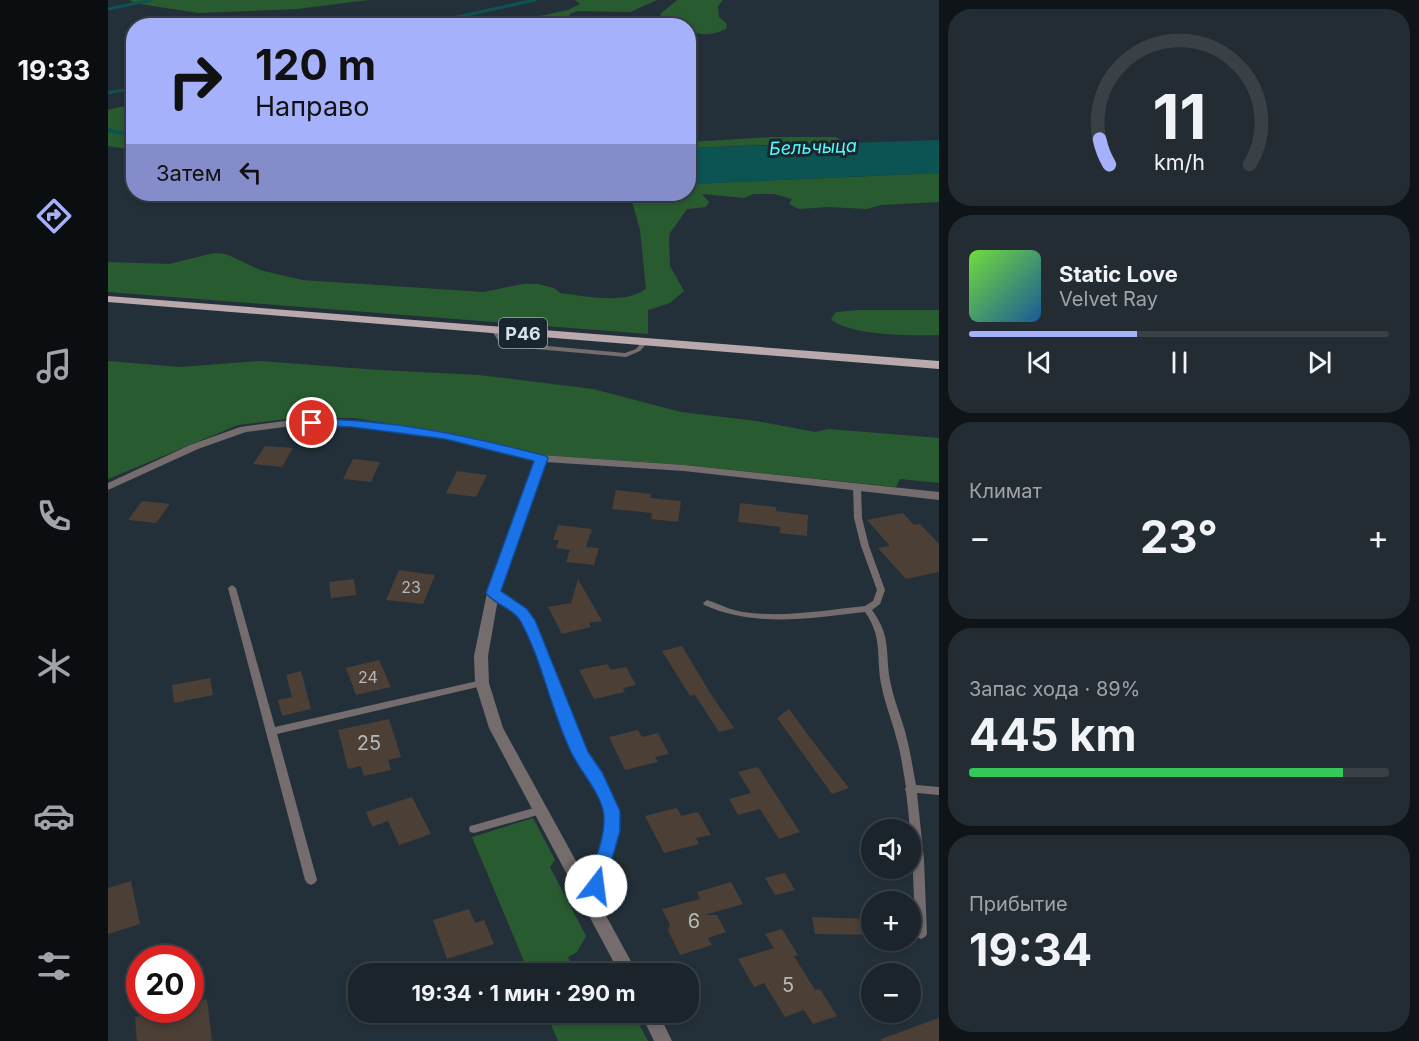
<!DOCTYPE html>
<html lang="ru">
<meta charset="utf-8">
<style>
body{margin:0;font-family:Inter,sans-serif;background:#242c33;color:#f1f3f6;height:100vh;display:flex;flex-direction:column;font-size:22px;white-space:nowrap}
*{box-sizing:border-box;margin:0}
p{font-size:20px;color:#a0a4a9}
.icon{flex:none;width:33px;height:33px;fill:none;stroke:currentColor;stroke-width:2;stroke-linecap:round;stroke-linejoin:round}
.map{position:relative;flex:1;overflow:hidden}
.sheet{display:flex;flex-direction:column;gap:9px;padding:9px;background:#0f1418;width:480px}
.sheet>*{flex:none}
.top-card{position:absolute;left:18px;top:18px;width:570px;height:183px;border-radius:24px;box-shadow:0 3px 9px #0003,0 0 0 2px #394147;background:#a6b1fc;color:#111;overflow:hidden}
.fabs{position:absolute;left:753px;top:819px;display:grid;gap:12px}
.fabs a{display:grid;place-items:center;width:60px;height:60px;border-radius:50%;background:#1b242b;box-shadow:0 3px 9px #0003,0 0 0 2px #394147;font-size:30px}
.speed{position:absolute;left:18px;top:945px;display:flex;gap:12px;font-size:30px;font-weight:700;text-align:center}
.speed>*{display:grid;place-content:center;width:78px;height:78px;border-radius:50%;background:#1b242b;box-shadow:0 3px 9px #0003,0 0 0 2px #394147;line-height:1}
.speed .limit{border:9px solid #d22;background:#fff;color:#111}
.pin{position:absolute;display:grid;place-items:center;width:51px;height:51px;color:#fff;margin:-26px;border:3px solid #fff;border-radius:50%;box-shadow:0 2px 6px #0007}
.me{position:absolute;width:66px;margin:-33px;rotate:15deg;stroke-linejoin:round;filter:drop-shadow(0 0 4px #0008)}
.turn{display:flex;align-items:center;gap:21px;height:126px;padding:0 30px;font-size:27px}
.turn .icon{width:78px;height:78px;stroke-width:2.5}
.turn b{display:block;font-size:42px;line-height:51px}
.then{display:flex;align-items:center;height:57px;padding:0 30px;background:#0003;gap:12px;font-size:22px}
.big{font-size:45px;font-weight:700;line-height:1.1}
.sheet .widget{flex:1;display:flex;flex-direction:column;justify-content:center;gap:9px;min-width:0;padding:0 21px;border-radius:24px;background:#242c33}
.sheet .dial{align-items:center;gap:0}
.dial svg{height:156px;overflow:visible;fill:none;stroke:#394147;stroke-width:7;stroke-linecap:round;text-anchor:middle}
.dial text{fill:#f1f3f6;stroke:none}
.song{display:flex;align-items:center;gap:18px}
.cover{width:72px;height:72px;border-radius:9px;background:linear-gradient(135deg,hsl(100 70% 55%),hsl(210 70% 35%))}
.played{height:6px;border-radius:3px;background:linear-gradient(90deg,#a6b1fc 40%,#394147 40%)}
.keys{display:flex;justify-content:space-around;direction:ltr}
.heat{display:flex;justify-content:space-between;align-items:center;font-size:33px;direction:ltr}
.charge{height:9px;border-radius:4px;background:linear-gradient(90deg,#34c759 89%,#394147 0)}
.trip{position:absolute;left:240px;top:963px;width:351px;height:60px;border-radius:24px;background:#1b242b;box-shadow:0 3px 9px #0003,0 0 0 2px #394147;font-weight:700;line-height:60px;text-align:center}
main{display:flex;flex:1;min-height:0}
.dock{display:flex;flex-direction:column;width:108px;justify-content:space-around;align-items:center;background:#0b0e11;color:#a0a4a9}
.dock .icon{width:42px;height:42px}
.dock .active{color:#a6b1fc}
.dock b{font-size:27px;color:#f1f3f6}
.map>svg:first-child{display:block}
.green{fill:#295b30}
.water{fill:#0c5353}
.lines{fill:none;stroke-linecap:round;stroke-linejoin:round}
.stream-far1{stroke:#0c5353;stroke-width:3}
.stream{stroke:#0c5353;stroke-width:4}
.building{fill:#4c3f35}
.service{fill:#746c6d;fill-rule:evenodd}
.minor{fill:#746c6d;fill-rule:evenodd}
.primary{fill:#b9a8ac;fill-rule:evenodd}
.route{fill:#1a73e8;stroke:#114b97;stroke-width:1.5}
.labels{text-anchor:middle;dominant-baseline:central;stroke-width:6;stroke-linejoin:round;paint-order:stroke}
.number-label{font-size:16px;fill:#b6b9bb}
.far-water-label{font-size:18px;font-style:italic;fill:#51fefe;stroke:#1a262f}
.shield{fill:#1a262f;stroke:#a0aab0;stroke-width:1.5}
.shield-label{font-size:18px;font-weight:bold;fill:#dae2e8}
.near-number-label{font-size:20px;fill:#b6b9bb}
</style>
<main>
<nav class="dock">
<b>19:33</b>
<svg class="icon active" aria-label="directions" viewBox="0 0 24 24"><path d="M12 3l9 9-9 9-9-9zM9 14v-3h6M13 9l2 2-2 2"/></svg>
<svg class="icon" aria-label="music" viewBox="0 0 24 24"><path d="M9 18V5l10-2v13"/><circle cx="6" cy="18" r="3"/><circle cx="16" cy="16" r="3"/></svg>
<svg class="icon" aria-label="phone" viewBox="0 0 24 24"><path d="M5 4h4l2 5-3 2q2 4 5 5l2-3 5 2v4C11 20 4 13 5 4z"/></svg>
<svg class="icon" aria-label="climate" viewBox="0 0 24 24"><path d="M12 3v18M4 7l16 10M4 17L20 7"/></svg>
<svg class="icon" aria-label="car" viewBox="0 0 24 24"><path d="M5 17H2v-5l4-1 3-4h7l3 4 3 1v5h-3M9 17h6M6 11h13"/><circle cx="7" cy="17" r="2"/><circle cx="17" cy="17" r="2"/></svg>
<svg class="icon" aria-label="filters" viewBox="0 0 24 24"><path d="M4 7h16M4 17h16"/><circle cx="9" cy="7" r="2"/><circle cx="15" cy="17" r="2"/></svg>
</nav>
<div class="map">
<svg width="831" height="1041" viewBox="0 0 831 1041">
<rect width="100%" height="100%" fill="#243039"/>
<!-- green -->
<path class="green" d="M22,0H260L189,9L90,13L26,3Z
M467,0H549L522,12L469,11L462,14L456,25H390L460,10L472,4Z
M569,0H615L610,6L611,17L619,24L618,29C605,35 595,36 581,31L580,26L555,19L552,14Z
M21,105H25V150L0,146V110Z
M665,137H728L737,142L581,148V142Z
M831,173V202L773,205L759,209L721,207L691,209L681,204L684,199L666,194H646L636,198L594,194L601,202L598,207L579,209L562,233L561,238L562,266L576,291L562,303L540,310V334L0,292V262L61,264L106,253L118,254L152,270L194,280L375,292L415,284H430L446,288L452,293C479,296 514,305 538,289L532,230L524,202C500,187 455,195 426,194H580L581,184Z
M752,310H831V335C806,336 741,336 723,319L728,312Z
M0,361L72,367L152,361L271,370L371,375L485,389L573,412L648,421L707,432L721,429L831,438V483L792,479L788,487L577,465L434,455L403,449L342,433L246,418H187L130,425L0,479Z
M425,818L447,860L442,867L478,936L469,952L460,957L466,973H421L364,837Z
M438,1013H525L540,1041H450Z"/>
<!-- water -->
<path class="water" d="M831,140V173L581,184V148Z"/>
<g class="lines">
<!-- stream-far1 -->
<path class="stream-far1" d="M0,9L43,0
M308,26L427,0
M0,93L26,88"/>
<!-- stream -->
<path class="stream" d="M0,130L26,136"/>
</g>
<!-- building -->
<path class="building" d="M157,446L185,448L174,467L145,464Z
M245,459L272,462L263,482L235,479Z
M349,471L379,475L368,497L338,493Z
M508,490L543,494L542,498L573,501L570,522L543,519L544,513L504,509Z
M34,501L62,504L48,523L20,520Z
M632,503L668,507V511L700,515L699,536L672,533V527L630,522Z
M795,513L806,525L812,524L831,544V572L798,579L770,548L782,546L759,520Z
M450,525L484,529L478,547L491,548L486,565L458,562L462,550L448,548L451,540H445Z
M291,570L327,575L315,604L278,600Z
M246,579L248,595L223,598L221,582Z
M470,579L494,621L481,623L483,627L454,634L440,607L463,603Z
M574,646L601,691L626,728L611,732L587,695L582,696L554,651Z
M271,660L283,687L248,695L238,668Z
M499,664L503,670L518,667L528,685L515,688L517,692L486,699L471,670Z
M193,671L203,709L174,716L170,700L184,697L178,675Z
M102,678L105,695L66,703L64,685Z
M681,709L703,739L741,788L724,794L669,718Z
M281,719L293,757L280,760L283,770L256,776L253,766L240,769L230,730Z
M530,730L534,737L550,733L561,754L547,757L550,762L517,770L501,737Z
M650,767L692,832L671,839L652,809L630,815L621,799L643,793L630,772Z
M304,797L323,834L291,845L280,821L264,827L258,812Z
M569,808L573,816L590,812L603,835L588,838L591,844L556,853L537,816Z
M677,873L687,890L667,895L657,878Z
M23,881L32,924L0,934V888Z
M623,882L635,904L597,915H609L618,932L600,938L604,945L572,955L560,930L562,925L554,909L592,899L589,892Z
M361,909L367,923L376,920L386,944L339,959L325,920Z
M704,917L764,919V935L707,934Z
M674,929L690,955L686,956L707,990L712,989L729,1016L705,1024L696,1010L677,1017L656,983L646,987L630,959L666,948L657,934Z
M99,999L104,1041H29L27,1017L59,1010H82V1004Z
M831,1018V1041H773V1039Z"/>
<g class="lines">
<!-- service -->
<path class="service" d="M387,329L389,330L396,340L406,343L517,353L528,349L534,342L536,341L539,343L532,351L518,357L405,347L391,342L384,331Z
M746,485H749L753,487L754,518L761,546L777,590L772,604L764,610C785,639 776,654 783,685C787,704 795,721 799,739C803,755 805,770 808,785L831,787V795L809,793L816,860L819,934L817,937L813,939L809,937L807,934C806,886 804,839 798,792L797,789L798,787C795,770 793,753 788,737C784,720 777,704 774,688C767,658 776,639 757,612C701,618 649,628 596,605L595,603L599,600C611,604 622,610 635,612C675,618 717,610 757,606L765,601L769,590L753,546L746,518L745,487Z
M124,585L128,588L167,727L374,680L377,681L379,683L377,685L374,686L169,734L209,880L207,883L203,885L199,883L197,880L120,588Z
M385,590L416,610L424,620L455,695L458,709L478,754L490,773L509,811L508,831L490,902L488,905L484,907L480,905L478,902L498,831L499,811L481,775L468,755L448,709L445,695L415,621L410,614L382,595L381,593L382,591Z
M433,806L437,807L438,810L437,813L366,833L362,832L361,829L362,826L366,825Z"/>
<!-- minor -->
<path class="minor" d="M184,420H244L338,432L400,449L433,455L576,465L831,492V500L576,471L437,462L391,593L380,656L381,683L395,728L530,974H512L381,728L367,683L366,656L379,593L427,460L399,455L337,438L244,426H184L138,432L90,449L0,490V483L82,445L132,427Z
M532,1012H550L564,1041H546Z"/>
<!-- primary -->
<path class="primary" d="M0,296L831,361V369L0,302Z"/>
</g>
<!-- route -->
<path class="route" d="M204,419C284,419 361,436 438,456L440,458L393,591L419,609L427,620L480,752L494,772L512,811V831L495,891L488,894L481,891L479,886C485,864 500,833 495,810C490,790 473,772 464,754C443,711 435,663 413,622C405,608 387,605 378,593L426,461L337,439L244,427L200,425L198,423Z"/>
<g class="labels">
<!-- number labels -->
<g class="number-label">
<text x="303" y="587">23</text>
<text x="260" y="677">24</text>
</g>
<!-- far-water labels -->
<g class="far-water-label">
<text transform="translate(705 147) rotate(-2)">Бельчыца</text>
</g>
<!-- shield labels -->
<rect class="shield" x="391" y="318" width="48" height="30" rx="4.5"/>
<g class="shield-label">
<text x="415" y="333">Р46</text>
</g>
<!-- near-number labels -->
<g class="near-number-label">
<text x="261" y="743">25</text>
<text x="586" y="921">6</text>
<text x="680" y="985">5</text>
</g>
</g>
</svg>
<div class="fabs">
<a><svg class="icon" aria-label="sound" viewBox="0 0 24 24"><path d="M4 9h4l5-4v14l-5-4H4zM17 9q2 3 0 6"/></svg></a>
<a>+</a>
<a>−</a>
</div>
<div class="speed"><div class="limit">20</div></div>
<div class="pin" style="left:204px;top:423px;background:#d93025"><svg class="icon" aria-label="arrive" viewBox="0 0 24 24"><path d="M6 21V4h12l-3 4 3 4H6"/></svg></div>
<svg class="me" style="left:488px;top:886px" viewBox="-20 -20 40 40"><circle r="19" fill="#fff"/><path d="M0-13L10 11 0 6-10 11z" fill="#1a73e8"/></svg>
<div class="trip">19:34 · 1 мин · 290 m</div>
<div class="top-card">
<div class="turn"><svg class="icon" aria-label="right" viewBox="0 0 24 24"><path d="M7 20v-9h11M14 6l5 5-5 5"/></svg><div><b>120 m</b>Направо</div></div>
<div class="then">Затем<svg class="icon" aria-label="left" viewBox="0 0 24 24"><path d="M17 20v-9H6M10 6l-5 5 5 5"/></svg></div>
</div>
</div>
<section class="sheet">
<div class="widget dial"><svg viewBox="0 0 100 80">
<path d="M14 69A42 42 0 1 1 86 69"/>
<path d="M14 69A42 42 0 0 1 9 56" stroke="#a6b1fc"/>
<text x="50" y="56" font-size="32" font-weight="700">11</text>
<text x="50" y="72" font-size="11">km/h</text>
</svg></div>
<div class="widget">
<div class="song"><i class="cover"></i><div><b>Static Love</b><p>Velvet Ray</p></div></div>
<div class="played"></div>
<div class="keys"><svg class="icon" aria-label="previous" viewBox="0 0 24 24"><path d="M18 5L8 12l10 7zM5 5v14"/></svg><svg class="icon" aria-label="pause" viewBox="0 0 24 24"><path d="M8 5v14M16 5v14"/></svg><svg class="icon" aria-label="next" viewBox="0 0 24 24"><path d="M6 5l10 7-10 7zM19 5v14"/></svg></div>
</div>
<div class="widget"><p>Климат</p>
<div class="heat"><a>−</a><b class="big">23°</b><a>+</a></div>
</div>
<div class="widget"><p>Запас хода · 89%</p><b class="big">445 km</b><div class="charge"></div></div>
<div class="widget"><p>Прибытие</p><b class="big">19:34</b></div>
</section>
</main>
